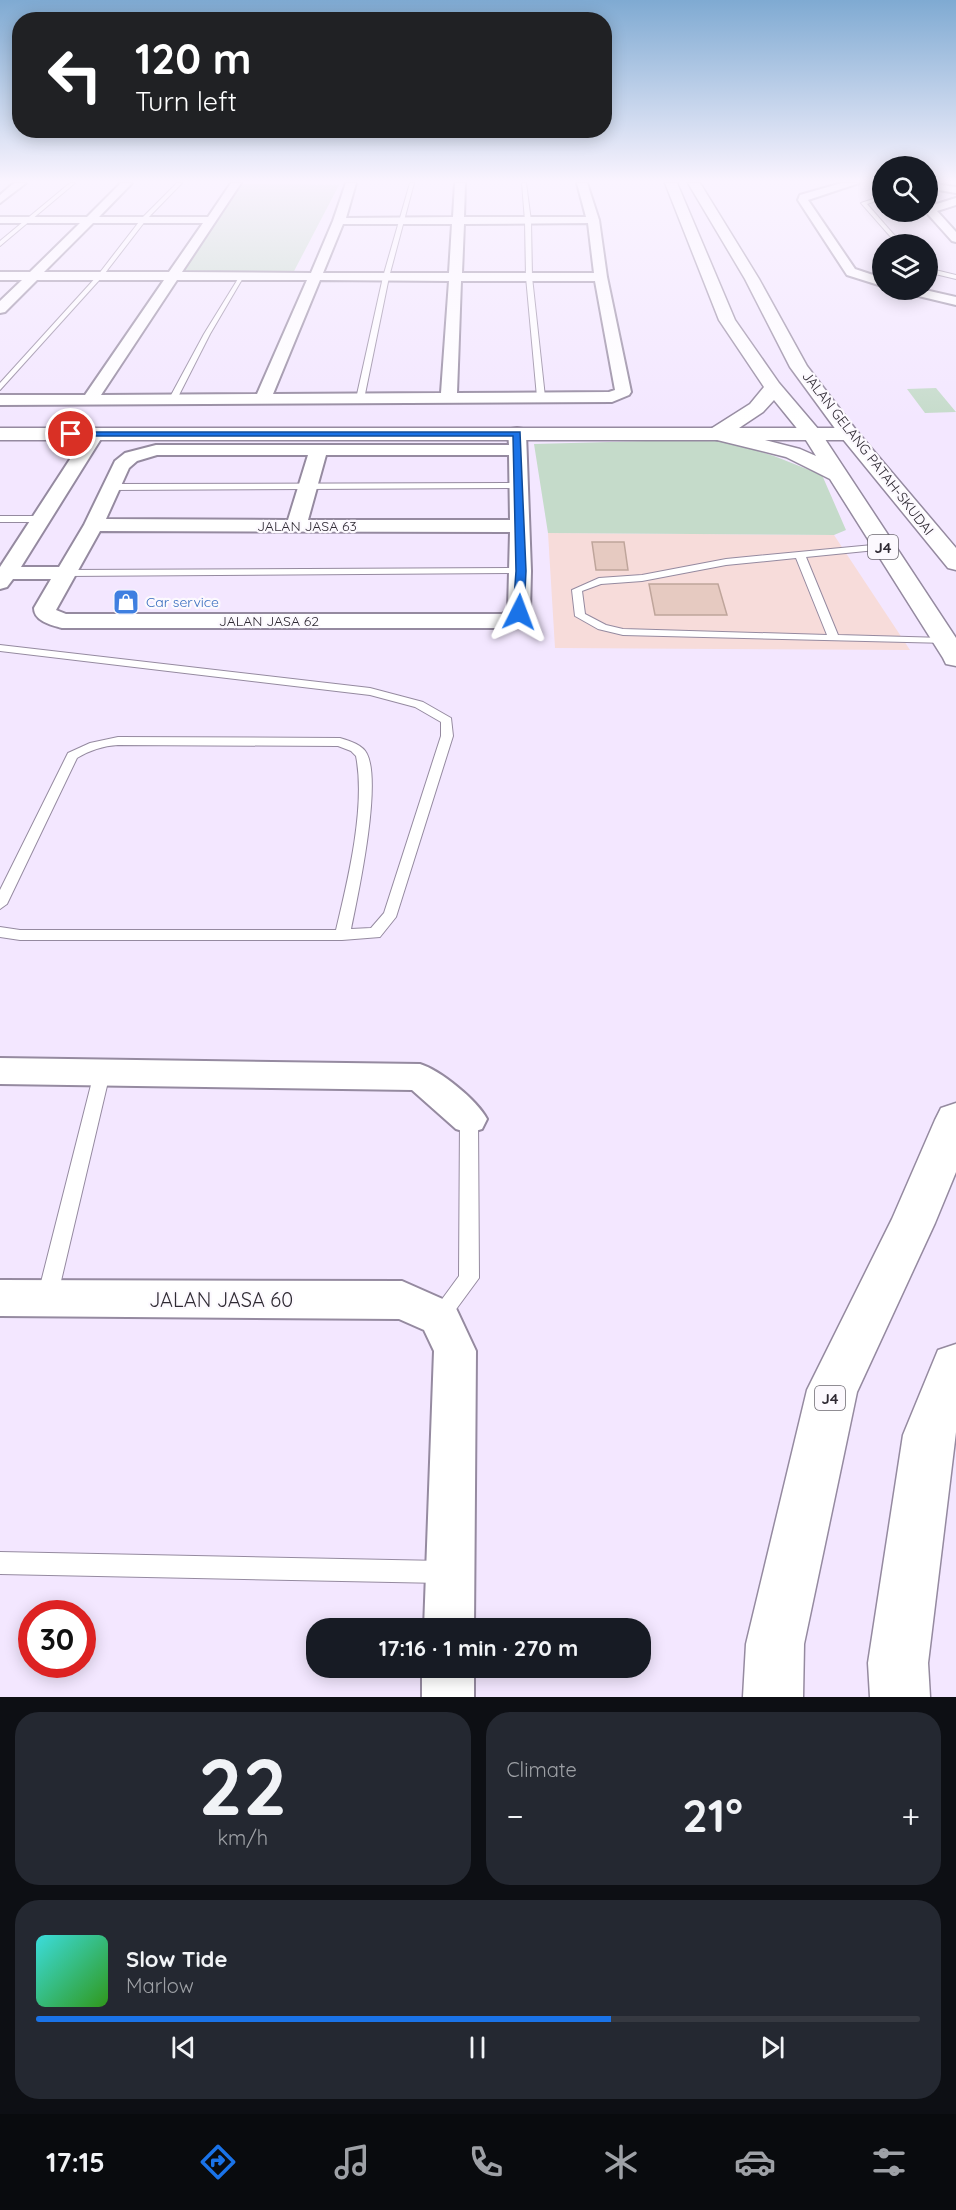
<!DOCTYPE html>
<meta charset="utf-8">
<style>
body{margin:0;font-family:Quicksand,sans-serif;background:#242831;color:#f1f3f6;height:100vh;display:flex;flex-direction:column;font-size:22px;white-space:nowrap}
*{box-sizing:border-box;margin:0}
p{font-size:20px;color:#9ea1a6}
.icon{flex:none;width:33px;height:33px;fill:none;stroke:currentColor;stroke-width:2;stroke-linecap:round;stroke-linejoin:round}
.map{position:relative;height:1697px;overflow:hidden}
.drawer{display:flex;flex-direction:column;gap:15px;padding:15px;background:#0d0f14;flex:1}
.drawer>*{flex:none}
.guide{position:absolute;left:12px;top:12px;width:600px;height:126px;border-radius:24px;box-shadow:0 3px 15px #0003;background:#202124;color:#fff;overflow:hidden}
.buttons{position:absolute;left:872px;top:156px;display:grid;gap:12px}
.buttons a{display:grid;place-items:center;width:66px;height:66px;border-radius:50%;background:#171b24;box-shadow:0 3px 15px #0003;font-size:30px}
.speed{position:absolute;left:18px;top:1600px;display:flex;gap:12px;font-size:30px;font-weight:700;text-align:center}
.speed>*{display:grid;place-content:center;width:78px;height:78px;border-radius:50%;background:#171b24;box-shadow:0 3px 15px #0003;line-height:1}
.speed .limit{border:9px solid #d22;background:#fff;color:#111}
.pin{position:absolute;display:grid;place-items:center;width:51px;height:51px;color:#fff;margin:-26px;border:3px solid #fff;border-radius:50%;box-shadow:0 2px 6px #0007}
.me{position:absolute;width:66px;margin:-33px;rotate:3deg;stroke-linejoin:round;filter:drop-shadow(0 0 4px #0008)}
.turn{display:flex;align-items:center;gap:21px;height:126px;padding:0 24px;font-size:27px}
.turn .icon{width:78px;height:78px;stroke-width:2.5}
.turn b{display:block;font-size:42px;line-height:51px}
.big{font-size:45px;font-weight:700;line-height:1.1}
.drawer .card{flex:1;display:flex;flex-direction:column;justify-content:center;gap:9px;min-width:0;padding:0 21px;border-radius:24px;background:#242831}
.drawer .dial{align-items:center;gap:0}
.dial b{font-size:78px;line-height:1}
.song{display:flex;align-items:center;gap:18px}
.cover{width:72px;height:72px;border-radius:9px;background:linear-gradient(135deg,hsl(180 70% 55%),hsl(110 70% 35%))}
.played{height:6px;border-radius:3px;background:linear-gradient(90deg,#1a73e8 65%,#363941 65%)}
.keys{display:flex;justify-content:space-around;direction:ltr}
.heat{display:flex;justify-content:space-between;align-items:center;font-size:33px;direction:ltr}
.drawer .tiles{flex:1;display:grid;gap:15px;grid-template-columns:1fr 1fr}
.card:last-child{grid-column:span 2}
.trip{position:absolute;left:306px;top:1618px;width:345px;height:60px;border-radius:24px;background:#171b24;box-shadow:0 3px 15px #0003;font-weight:700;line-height:60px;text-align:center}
.tab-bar{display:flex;height:96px;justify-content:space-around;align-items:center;background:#090b0e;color:#9ea1a6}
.tab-bar .icon{width:42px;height:42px}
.tab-bar .selected{color:#1a73e8}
.tab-bar b{font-size:27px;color:#f1f3f6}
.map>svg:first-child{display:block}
.commercial{fill:#f7dcda}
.green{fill:#c5dbca}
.building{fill:#e6cac1;stroke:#bfa59b;stroke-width:1.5}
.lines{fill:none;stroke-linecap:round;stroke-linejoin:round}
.lane-casing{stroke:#958aa0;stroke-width:2}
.street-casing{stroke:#958aa0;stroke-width:4}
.secondary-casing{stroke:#958aa0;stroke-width:3}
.primary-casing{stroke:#958aa0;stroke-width:3}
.lane{fill:#fff;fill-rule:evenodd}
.street{fill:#fff;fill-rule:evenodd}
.secondary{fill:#fff;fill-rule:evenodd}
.primary{fill:#fff;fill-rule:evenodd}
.route{fill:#1a73e8;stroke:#114b97;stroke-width:1.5}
.labels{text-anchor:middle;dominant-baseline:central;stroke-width:4.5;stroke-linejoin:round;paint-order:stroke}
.far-street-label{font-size:14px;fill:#2f2a33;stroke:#fcf9fe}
.far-shop-label{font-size:14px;fill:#366cbe;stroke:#fcf9fe;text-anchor:start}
.shield{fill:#fcf9fe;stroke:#6c6870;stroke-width:1.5}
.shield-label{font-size:15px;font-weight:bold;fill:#2f2a33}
.near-street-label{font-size:20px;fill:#2f2a33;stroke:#fcf9fe}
</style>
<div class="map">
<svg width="956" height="1697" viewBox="0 0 956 1697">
<rect width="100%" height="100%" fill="#f3e7ff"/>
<!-- commercial -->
<path class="commercial" d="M548,533L834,535L910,650L555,648Z"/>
<!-- green -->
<path class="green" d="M238,184L339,185L292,275H168Z
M936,388L956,412L925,413L907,389Z
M720,439L774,456L822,475L846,530L834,535L548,533L534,444Z"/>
<!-- building -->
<path class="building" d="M592,542H624L628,570H596Z
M649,584H718L727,615H655Z"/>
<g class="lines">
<!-- lane casing -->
<g class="lane-casing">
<path id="lane" d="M70,183H75L0,246V241Z
M177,183H182L146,220L102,277L0,390V383L98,275L142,218Z
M410,183H414L389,277L364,399L360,401L356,399L383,277Z
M522,183H526L531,221L532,277L545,397L541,399L537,397L526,277L525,221Z
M882,196V199L867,204L902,244H897L861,203Z
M927,268L956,275V279L927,272Z
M241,274L244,276L210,334L177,399L170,401L169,399L204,334Z
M520,483L524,486L523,488L111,490L107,487L111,484Z
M0,516H41L46,519L41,522H0Z
M883,544L888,547L886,549L806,557L838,635L944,638L948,639V643L623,635L598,629L575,616L572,590L599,578L642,575L726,559ZM796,558L827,635L623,629L606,625L585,614L582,591L601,584L642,581L726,565Z
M521,568L526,571L524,573L66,576L61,573L66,570Z
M0,645L370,688L423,702L451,718L453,736L396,917L380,937L342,940H20L0,937V927L20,930H336C348,880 366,806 356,756L351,751L338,746L118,745C103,746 90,750 77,758L7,904L0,909V890L68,753L90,743L118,737L340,738C350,741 363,745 367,754C382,784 358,895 351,929L371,928L384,913L441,736V722L415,707L370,695L0,651Z
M102,1067L108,1069L110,1073L57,1298L54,1304L47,1307L40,1304L37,1298L94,1073L96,1069Z
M469,1112L475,1114L478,1119L479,1278L446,1323L439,1326L432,1323L429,1317L459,1276L460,1119L463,1114Z
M0,1552L442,1561L450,1564L453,1572L450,1580L442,1583L0,1574Z"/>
</g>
<!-- street casing -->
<g class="street-casing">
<path id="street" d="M14,183H26L0,203V195Z
M121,183H132L99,217H208L231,183H241L182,272L311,273L333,221L346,183H356L346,218L453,217L455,183H465L464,217H586L577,183H587L599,220L607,277L631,392L629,395L612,402L0,405V395H85L164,280H37L5,312L0,313V301L22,280H0V272H30L80,223H0V217H87ZM93,223H203L169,272H44ZM588,223L594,273H462L464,224ZM343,224H452L449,273H323ZM177,280H307L257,394L101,395ZM320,280L449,281L441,393L273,394ZM461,281H595L615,390L609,392L457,393Z
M842,183H859L808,200L855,269L882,278V286L847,275L798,200L800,195Z
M927,183L956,187V193L927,188Z
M956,198V205L937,211L956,232V242L952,241L926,212L927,207Z
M904,290H925L956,297V305L906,293Z
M517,428L523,429L526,433L531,571L530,612L523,622L504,628H62C51,625 34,621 34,608L51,579H13L7,587L0,589V567L89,430H101L104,434L21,567H59L84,525L115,461L125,453L156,445H509L508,433L511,429ZM157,455H308L288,520L106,519L129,468L137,461ZM326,455H509L510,520H308ZM100,531L510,532L508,611L502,614H66L56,610Z
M0,1058L420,1064C440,1070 477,1100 487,1119L482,1129L469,1133L456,1129L412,1090L0,1084Z
M0,1280L402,1281L454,1304L476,1351L474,1629H424L434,1351L424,1330L399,1319L0,1316Z
M422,1668H474V1697H422Z"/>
</g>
<!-- secondary casing -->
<g class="secondary-casing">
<path id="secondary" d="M0,428H849L856,430L859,434L856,438L849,440H0Z"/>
</g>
<!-- primary casing -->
<g class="primary-casing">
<path id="primary" d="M665,183H677L735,320L779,383L819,430L956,638V666L946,664L943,658L830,479L786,457L709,438L706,434L709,430L750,404L764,387L719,320ZM774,400L804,437L816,456L800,449L733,432L763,412Z
M688,183H700L759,279L807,366L856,430L956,548V570L948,568L842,438L790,367L745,279Z
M956,1103V1172L935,1223L857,1392L804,1644L803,1697H743L746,1644L807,1390L892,1219L935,1120L941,1108Z
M956,1344V1432L928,1663L930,1697H870L868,1663L903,1435L938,1350Z"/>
</g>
<!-- lane -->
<use href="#lane" class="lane"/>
<!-- street -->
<use href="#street" class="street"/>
<!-- secondary -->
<use href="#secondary" class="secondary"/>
<!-- primary -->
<use href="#primary" class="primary"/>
</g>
<!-- sky -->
<linearGradient id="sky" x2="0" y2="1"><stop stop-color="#7faad2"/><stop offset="0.43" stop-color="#faf4ff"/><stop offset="1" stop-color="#faf4ff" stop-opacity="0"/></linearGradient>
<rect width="956" height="421" fill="url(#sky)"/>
<!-- route -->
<path class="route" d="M71,432H520L526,571L524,612L519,615L513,612L516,571L513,436H69V433Z"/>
<!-- icons -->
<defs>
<g id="shop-square" transform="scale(1.35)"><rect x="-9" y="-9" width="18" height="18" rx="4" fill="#3f7fe0" stroke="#fcf9fe"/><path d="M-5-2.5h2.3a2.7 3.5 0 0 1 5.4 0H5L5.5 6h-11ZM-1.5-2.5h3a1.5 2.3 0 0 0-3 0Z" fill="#fff"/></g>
</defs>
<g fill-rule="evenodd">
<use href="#shop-square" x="126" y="602"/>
</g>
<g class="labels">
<!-- far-street labels -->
<g class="far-street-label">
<text transform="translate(868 453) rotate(52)">JALAN GELANG PATAH-SKUDAI</text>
<text x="307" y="526">JALAN JASA 63</text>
<text x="269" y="621">JALAN JASA 62</text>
</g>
<!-- far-shop labels -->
<g class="far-shop-label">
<text x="146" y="602">Car service</text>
</g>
<!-- shield labels -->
<g class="shield">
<rect x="868" y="535" width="30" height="24" rx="4.5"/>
<rect x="815" y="1386" width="30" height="24" rx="4.5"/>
</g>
<g class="shield-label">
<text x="883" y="547">J4</text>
<text x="830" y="1398">J4</text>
</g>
<!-- near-street labels -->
<g class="near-street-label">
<text x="221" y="1299">JALAN JASA 60</text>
</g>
</g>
</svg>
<div class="buttons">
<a><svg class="icon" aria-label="search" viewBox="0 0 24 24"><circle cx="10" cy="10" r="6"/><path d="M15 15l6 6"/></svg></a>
<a><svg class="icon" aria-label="layers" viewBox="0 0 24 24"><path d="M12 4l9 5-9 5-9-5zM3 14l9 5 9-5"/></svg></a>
</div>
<div class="speed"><div class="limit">30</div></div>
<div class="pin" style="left:71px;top:434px;background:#d93025"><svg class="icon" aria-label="arrive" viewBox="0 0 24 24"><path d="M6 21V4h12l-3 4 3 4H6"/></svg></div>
<svg class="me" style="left:519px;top:612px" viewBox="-20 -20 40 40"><path d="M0-17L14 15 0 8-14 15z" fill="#1a73e8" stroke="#fff" stroke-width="4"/></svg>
<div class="trip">17:16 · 1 min · 270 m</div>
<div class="guide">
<div class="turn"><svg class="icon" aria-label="left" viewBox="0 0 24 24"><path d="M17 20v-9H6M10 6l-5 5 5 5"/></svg><div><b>120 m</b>Turn left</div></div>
</div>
</div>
<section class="drawer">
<div class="tiles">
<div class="card dial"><b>22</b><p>km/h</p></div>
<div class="card"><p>Climate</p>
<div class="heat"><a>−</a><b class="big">21°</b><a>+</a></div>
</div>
<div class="card">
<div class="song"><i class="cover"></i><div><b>Slow Tide</b><p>Marlow</p></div></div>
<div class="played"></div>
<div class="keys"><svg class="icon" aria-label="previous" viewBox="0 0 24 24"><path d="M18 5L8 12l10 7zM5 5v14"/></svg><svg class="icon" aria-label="pause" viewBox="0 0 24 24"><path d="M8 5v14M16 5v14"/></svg><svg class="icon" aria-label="next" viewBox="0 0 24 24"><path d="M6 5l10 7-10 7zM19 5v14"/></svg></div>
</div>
</div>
</section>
<nav class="tab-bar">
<b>17:15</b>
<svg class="icon selected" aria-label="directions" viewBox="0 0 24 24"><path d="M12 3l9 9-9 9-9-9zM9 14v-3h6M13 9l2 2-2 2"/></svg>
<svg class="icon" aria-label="music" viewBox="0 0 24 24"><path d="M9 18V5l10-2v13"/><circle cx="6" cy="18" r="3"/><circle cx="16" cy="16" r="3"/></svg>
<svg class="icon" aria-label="phone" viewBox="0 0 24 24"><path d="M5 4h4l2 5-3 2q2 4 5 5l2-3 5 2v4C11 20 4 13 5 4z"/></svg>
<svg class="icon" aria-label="climate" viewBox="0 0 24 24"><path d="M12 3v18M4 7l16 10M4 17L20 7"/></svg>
<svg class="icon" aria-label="car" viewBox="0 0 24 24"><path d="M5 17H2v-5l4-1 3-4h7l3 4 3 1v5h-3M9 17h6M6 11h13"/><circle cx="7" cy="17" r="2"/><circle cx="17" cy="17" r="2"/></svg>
<svg class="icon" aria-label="filters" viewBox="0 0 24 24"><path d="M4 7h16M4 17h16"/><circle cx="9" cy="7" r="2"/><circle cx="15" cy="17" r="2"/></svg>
</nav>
